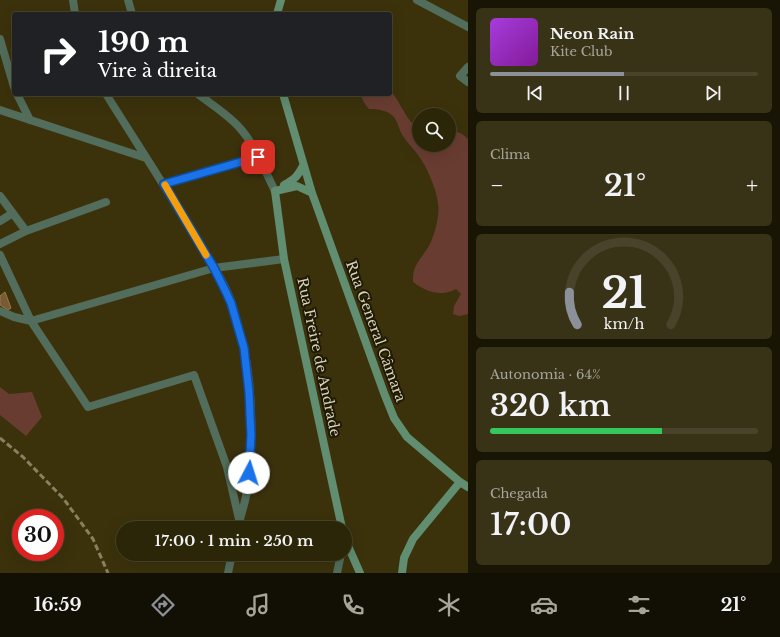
<!DOCTYPE html>
<html lang="pt">
<meta charset="utf-8">
<style>
body{margin:0;font-family:"Libre Baskerville",serif;background:#383217;color:#f1f3f6;height:100vh;display:flex;flex-direction:column;font-size:15px;white-space:nowrap}
*{box-sizing:border-box;margin:0}
p{font-size:13px;color:#a6a59c}
.icon{flex:none;width:22px;height:22px;fill:none;stroke:currentColor;stroke-width:2;stroke-linecap:round;stroke-linejoin:round}
.map{position:relative;flex:1;overflow:hidden}
.sheet{display:flex;flex-direction:column;gap:8px;padding:8px;background:#181505;width:312px}
.sheet>*{flex:none}
.guide{position:absolute;left:12px;top:12px;width:380px;height:84px;border-radius:4px;box-shadow:0 4px 16px #0002,0 0 0 1px #48432a;background:#202124;color:#fff;overflow:hidden}
.tools{position:absolute;left:412px;top:108px;display:grid;gap:8px}
.tools a{display:grid;place-items:center;width:44px;height:44px;border-radius:50%;background:#2c2609;box-shadow:0 4px 16px #0002,0 0 0 1px #48432a;font-size:20px}
.speed{position:absolute;left:12px;top:509px;display:flex;gap:8px;font-size:20px;font-weight:700;text-align:center}
.speed>*{display:grid;place-content:center;width:52px;height:52px;border-radius:50%;background:#2c2609;box-shadow:0 4px 16px #0002,0 0 0 1px #48432a;line-height:1}
.speed .limit{border:6px solid #d22;background:#fff;color:#111}
.pin{position:absolute;display:grid;place-items:center;width:34px;height:34px;color:#fff;margin:-17px;border-radius:8px;box-shadow:0 2px 6px #0006}
.me{position:absolute;width:44px;margin:-22px;rotate:5deg;stroke-linejoin:round;filter:drop-shadow(0 0 3px #0008)}
.turn{display:flex;align-items:center;gap:14px;height:84px;padding:0 20px;font-size:18px}
.turn .icon{width:52px;height:52px;stroke-width:2.5}
.turn b{display:block;font-size:28px;line-height:34px}
.big{font-size:30px;font-weight:600;line-height:1.1}
.sheet .tile{flex:1;display:flex;flex-direction:column;justify-content:center;gap:6px;min-width:0;padding:0 14px;border-radius:6px;background:#383217}
.sheet .dial{align-items:center;gap:0}
.dial svg{height:104px;overflow:visible;fill:none;stroke:#48432a;stroke-width:7;stroke-linecap:round;text-anchor:middle}
.dial text{fill:#f1f3f6;stroke:none}
.song{display:flex;align-items:center;gap:12px}
.cover{width:48px;height:48px;border-radius:6px;background:linear-gradient(135deg,hsl(280 70% 55%),hsl(290 70% 35%))}
.played{height:4px;border-radius:2px;background:linear-gradient(90deg,#8c9099 50%,#48432a 50%)}
.keys{display:flex;justify-content:space-around;direction:ltr}
.heat{display:flex;justify-content:space-between;align-items:center;font-size:22px;direction:ltr}
.charge{height:6px;border-radius:3px;background:linear-gradient(90deg,#34c759 64%,#48432a 0)}
.trip{position:absolute;left:116px;top:521px;width:236px;height:40px;border-radius:20px;background:#2c2609;box-shadow:0 4px 16px #0002,0 0 0 1px #48432a;font-weight:600;line-height:40px;text-align:center}
.tabs{display:flex;height:64px;justify-content:space-around;align-items:center;background:#120f04;color:#a6a59c}
.tabs .icon{width:28px;height:28px}
.tabs .active{color:#8c9099}
.tabs b{font-size:18px;color:#f1f3f6}
main{display:flex;flex:1;min-height:0}
.map>svg:first-child{display:block}
.green{fill:#693c31}
.building{fill:#785b32;stroke:#97794f}
.lines{fill:none;stroke-linecap:round;stroke-linejoin:round}
.minor{stroke:#526d5b;stroke-width:8}
.secondary{stroke:#618d70;stroke-width:8}
.rail{stroke:#888061;stroke-width:3;stroke-dasharray:6 3;stroke-linecap:butt}
.route-casing{stroke:#114b97;stroke-width:10}
.route{stroke:#1a73e8;stroke-width:7}
.slow{stroke:#f59e0b;stroke-width:7}
.labels{text-anchor:middle;dominant-baseline:central;stroke-width:4;stroke-linejoin:round;paint-order:stroke}
.street-label{font-size:14px;fill:#d9d2b9;stroke:#1f1a06}
</style>
<main>
<div class="map">
<svg width="468" height="573" viewBox="0 0 468 573">
<rect width="100%" height="100%" fill="#3b320c"/>
<!-- green -->
<path class="green" d="M390,90C401,103 406,120 419,130V145H449V131C457,131 462,133 468,139V314L459,316L453,314L454,306L461,294L456,289C442,297 426,292 413,282C412,264 422,259 430,244C435,233 440,216 438,203C437,191 427,167 420,158C415,150 408,144 403,136C400,132 399,127 397,122C392,111 381,109 369,109C365,105 362,100 361,94H390Z
M0,387L9,394L32,392L42,417L26,436L0,415Z"/>
<!-- building -->
<path class="building" d="M5,292L11,308L8,310L0,305V296Z"/>
<g class="lines">
<!-- minor -->
<path class="minor" d="M73,0L75,14
M128,0L132,14
M417,0L468,27
M0,39L14,87
M468,67L460,76L468,82
M17,94L30,120
M106,94C136,142 167,189 196,238C209,259 224,281 232,304C236,318 241,334 244,348C253,392 254,452 246,496C244,507 240,517 238,528
M198,94C211,104 227,114 238,126C255,144 264,169 275,191
M0,110L146,158
M164,184L258,157
M0,196L26,231
M0,221L13,213
M0,244L26,231L106,202
M0,255L31,321L88,407L194,375L227,467L239,519
M0,311L14,317L31,321L214,268L284,259
M228,573L232,554
M337,573L341,554"/>
<!-- secondary -->
<path class="secondary" d="M277,14L281,0
M283,94L312,193L384,393L394,418L407,437L460,482L468,487
M284,185C295,179 297,177 303,166
M275,191L284,259L342,528
M275,191L297,186L312,193
M345,539L360,573
M402,573L404,558L413,539L460,482"/>
<!-- rail -->
<path class="rail" d="M0,438L23,457L63,498L93,539L108,573"/>
</g>
<g class="lines">
<!-- route casing -->
<g class="route-casing">
<path id="route" d="M249,473L251,435L249,392L244,348L231,303L226,292L214,268L164,184L258,157"/>
</g>
<!-- route -->
<use href="#route" class="route"/>
<!-- slow -->
<path class="slow" d="M165,185L206,255"/>
</g>
<g class="labels">
<!-- street labels -->
<g class="street-label">
<text transform="translate(376 331) rotate(70)">Rua General Câmara</text>
<text transform="translate(319 357) rotate(78)">Rua Freire de Andrade</text>
</g>
</g>
</svg>
<div class="tools">
<a><svg class="icon" aria-label="search" viewBox="0 0 24 24"><circle cx="10" cy="10" r="6"/><path d="M15 15l6 6"/></svg></a>
</div>
<div class="speed"><div class="limit">30</div></div>
<div class="pin" style="left:258px;top:157px;background:#d93025"><svg class="icon" aria-label="arrive" viewBox="0 0 24 24"><path d="M6 21V4h12l-3 4 3 4H6"/></svg></div>
<svg class="me" style="left:249px;top:473px" viewBox="-20 -20 40 40"><circle r="19" fill="#fff"/><path d="M0-13L10 11 0 6-10 11z" fill="#1a73e8"/></svg>
<div class="trip">17:00 · 1 min · 250 m</div>
<div class="guide">
<div class="turn"><svg class="icon" aria-label="right" viewBox="0 0 24 24"><path d="M7 20v-9h11M14 6l5 5-5 5"/></svg><div><b>190 m</b>Vire à direita</div></div>
</div>
</div>
<section class="sheet">
<div class="tile">
<div class="song"><i class="cover"></i><div><b>Neon Rain</b><p>Kite Club</p></div></div>
<div class="played"></div>
<div class="keys"><svg class="icon" aria-label="previous" viewBox="0 0 24 24"><path d="M18 5L8 12l10 7zM5 5v14"/></svg><svg class="icon" aria-label="pause" viewBox="0 0 24 24"><path d="M8 5v14M16 5v14"/></svg><svg class="icon" aria-label="next" viewBox="0 0 24 24"><path d="M6 5l10 7-10 7zM19 5v14"/></svg></div>
</div>
<div class="tile"><p>Clima</p>
<div class="heat"><a>−</a><b class="big">21°</b><a>+</a></div>
</div>
<div class="tile dial"><svg viewBox="0 0 100 80">
<path d="M14 69A42 42 0 1 1 86 69"/>
<path d="M14 69A42 42 0 0 1 8 44" stroke="#8c9099"/>
<text x="50" y="56" font-size="32" font-weight="700">21</text>
<text x="50" y="72" font-size="11">km/h</text>
</svg></div>
<div class="tile"><p>Autonomia · 64%</p><b class="big">320 km</b><div class="charge"></div></div>
<div class="tile"><p>Chegada</p><b class="big">17:00</b></div>
</section>
</main>
<nav class="tabs">
<b>16:59</b>
<svg class="icon active" aria-label="directions" viewBox="0 0 24 24"><path d="M12 3l9 9-9 9-9-9zM9 14v-3h6M13 9l2 2-2 2"/></svg>
<svg class="icon" aria-label="music" viewBox="0 0 24 24"><path d="M9 18V5l10-2v13"/><circle cx="6" cy="18" r="3"/><circle cx="16" cy="16" r="3"/></svg>
<svg class="icon" aria-label="phone" viewBox="0 0 24 24"><path d="M5 4h4l2 5-3 2q2 4 5 5l2-3 5 2v4C11 20 4 13 5 4z"/></svg>
<svg class="icon" aria-label="climate" viewBox="0 0 24 24"><path d="M12 3v18M4 7l16 10M4 17L20 7"/></svg>
<svg class="icon" aria-label="car" viewBox="0 0 24 24"><path d="M5 17H2v-5l4-1 3-4h7l3 4 3 1v5h-3M9 17h6M6 11h13"/><circle cx="7" cy="17" r="2"/><circle cx="17" cy="17" r="2"/></svg>
<svg class="icon" aria-label="filters" viewBox="0 0 24 24"><path d="M4 7h16M4 17h16"/><circle cx="9" cy="7" r="2"/><circle cx="15" cy="17" r="2"/></svg>
<b>21°</b>
</nav>
